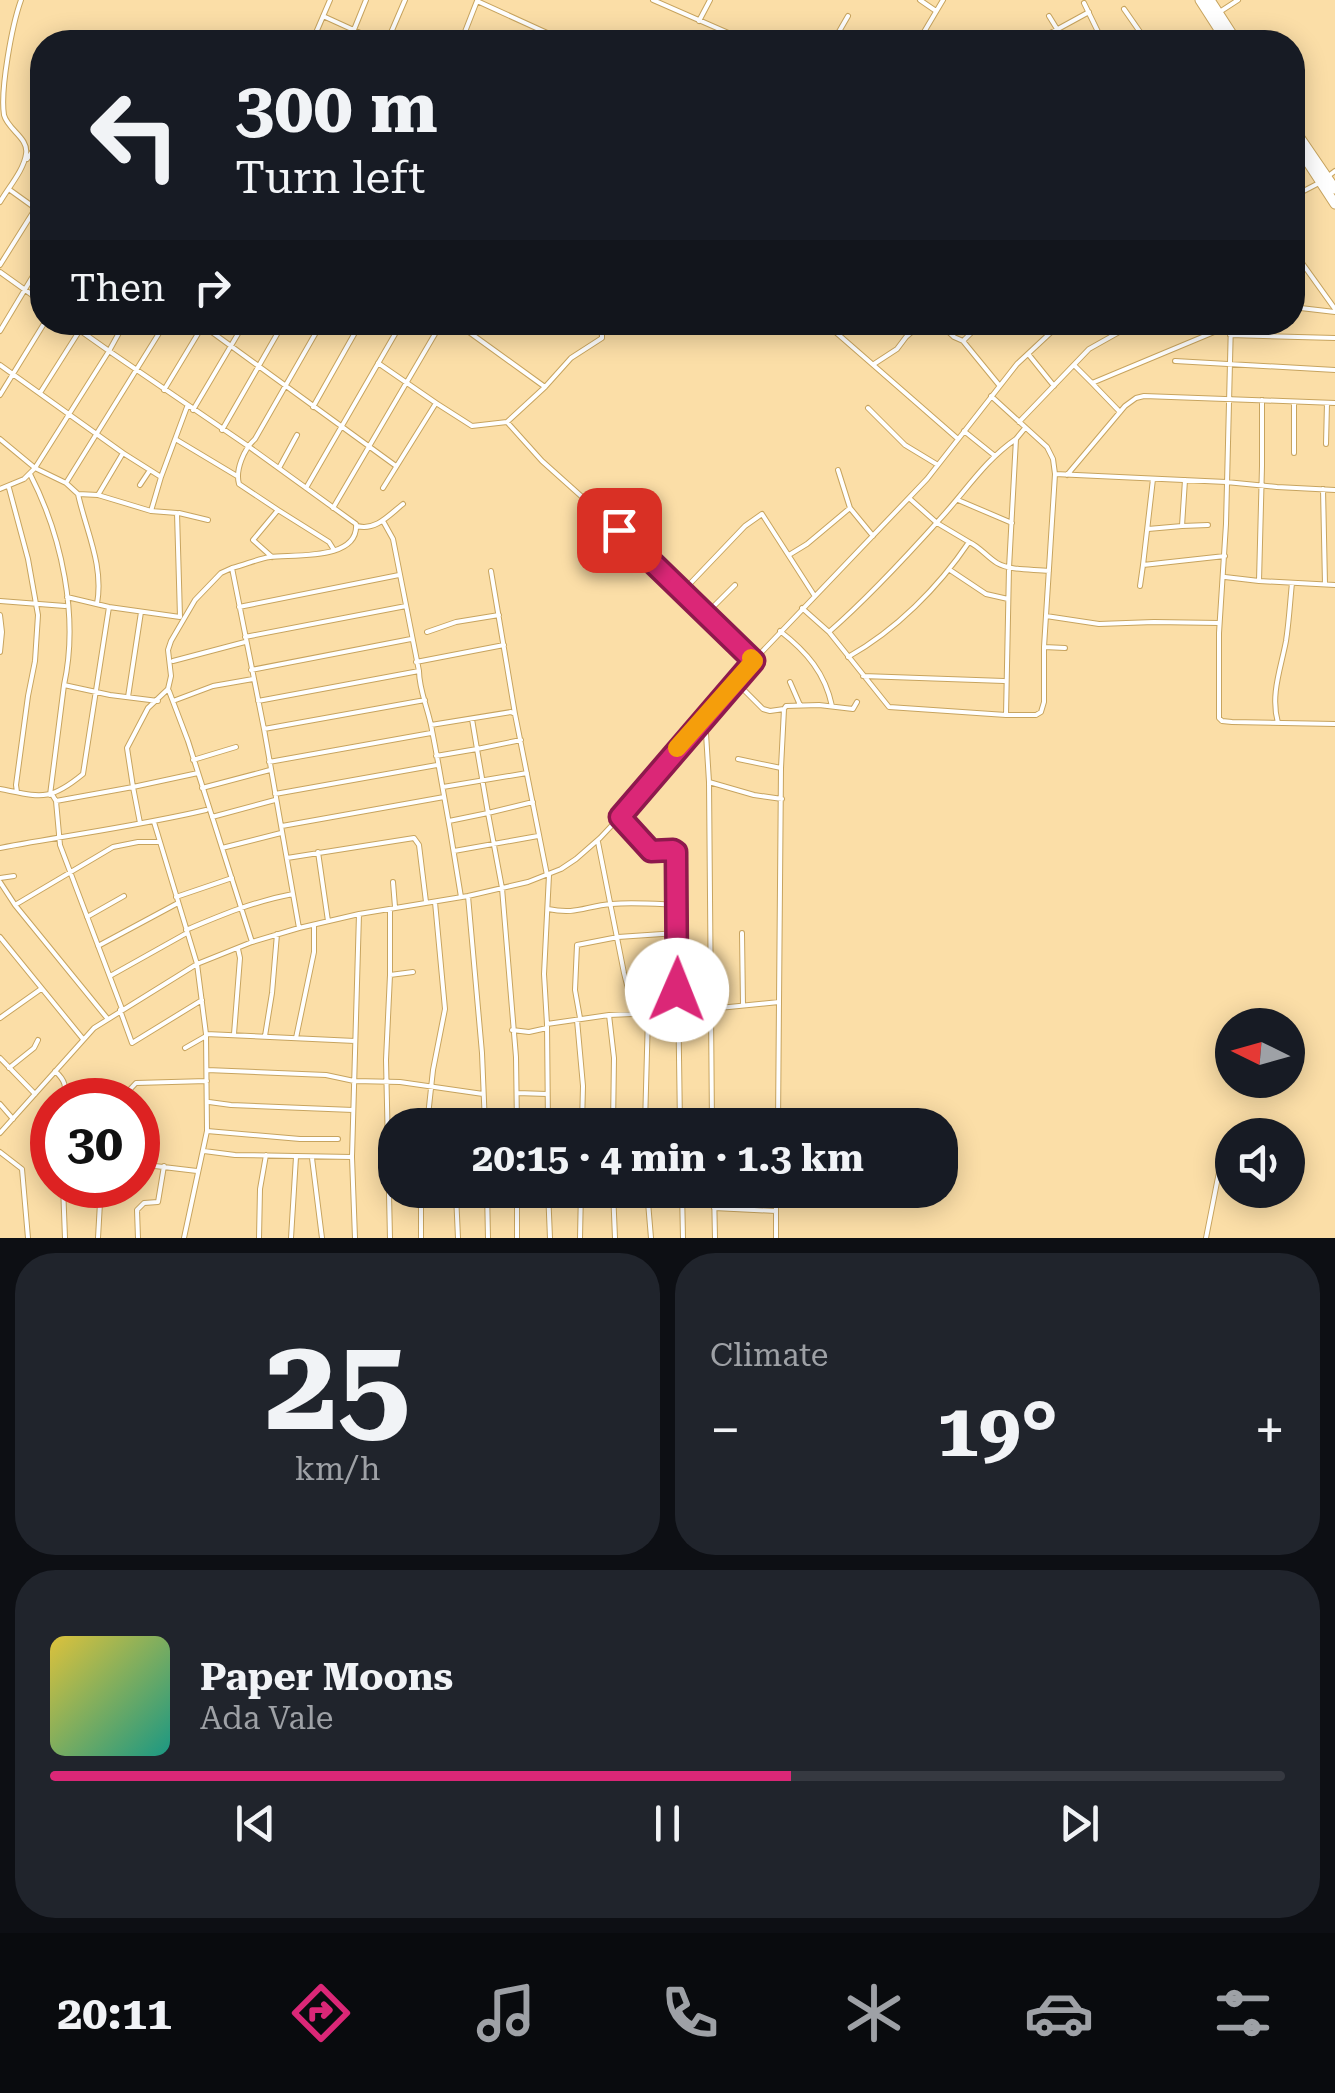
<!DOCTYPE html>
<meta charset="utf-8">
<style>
body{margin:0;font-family:"Roboto Serif",serif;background:#20242c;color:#f1f3f6;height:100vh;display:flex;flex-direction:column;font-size:38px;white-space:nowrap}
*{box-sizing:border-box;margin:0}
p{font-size:32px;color:#9ea1a6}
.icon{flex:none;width:55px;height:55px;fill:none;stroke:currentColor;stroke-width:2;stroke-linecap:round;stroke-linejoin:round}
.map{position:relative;height:1238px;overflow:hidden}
.panel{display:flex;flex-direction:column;gap:15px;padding:15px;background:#0d0f14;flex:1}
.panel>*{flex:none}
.banner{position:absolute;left:30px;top:30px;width:1275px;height:305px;border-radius:40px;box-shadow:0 5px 25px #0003;background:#171b24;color:#f1f3f6;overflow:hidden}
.needle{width:65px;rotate:275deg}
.tools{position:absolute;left:1215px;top:1008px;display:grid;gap:20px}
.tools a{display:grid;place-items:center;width:90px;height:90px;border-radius:50%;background:#171b24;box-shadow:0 5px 25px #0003;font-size:50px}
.speed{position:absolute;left:30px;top:1078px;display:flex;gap:20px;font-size:50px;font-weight:700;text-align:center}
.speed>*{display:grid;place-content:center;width:130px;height:130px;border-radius:50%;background:#171b24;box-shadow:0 5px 25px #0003;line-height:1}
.speed .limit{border:15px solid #d22;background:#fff;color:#111}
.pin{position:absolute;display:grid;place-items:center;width:85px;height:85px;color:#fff;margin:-42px;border-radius:20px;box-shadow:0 5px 15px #0006}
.me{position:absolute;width:110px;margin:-55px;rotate:1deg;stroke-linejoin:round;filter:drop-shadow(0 0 8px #0008)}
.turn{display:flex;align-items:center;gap:35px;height:210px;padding:0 40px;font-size:45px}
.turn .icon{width:130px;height:130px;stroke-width:2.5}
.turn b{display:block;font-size:70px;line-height:85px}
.then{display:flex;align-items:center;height:95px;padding:0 40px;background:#0003;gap:20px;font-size:38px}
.big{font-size:75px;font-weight:700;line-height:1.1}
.panel .tile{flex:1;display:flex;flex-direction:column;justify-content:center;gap:15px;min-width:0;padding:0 35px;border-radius:40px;background:#20242c}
.panel .dial{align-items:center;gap:0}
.dial b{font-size:130px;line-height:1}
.song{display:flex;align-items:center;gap:30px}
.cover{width:120px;height:120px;border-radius:15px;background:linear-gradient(135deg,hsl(50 70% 55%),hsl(170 70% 35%))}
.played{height:10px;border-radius:5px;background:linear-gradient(90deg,#db2777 60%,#363941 60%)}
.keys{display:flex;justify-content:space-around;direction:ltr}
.heat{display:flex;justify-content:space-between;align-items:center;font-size:55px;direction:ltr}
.panel .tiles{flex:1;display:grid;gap:15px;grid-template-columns:1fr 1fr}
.tile:last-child{grid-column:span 2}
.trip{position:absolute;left:378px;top:1108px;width:580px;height:100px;border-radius:40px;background:#171b24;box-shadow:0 5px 25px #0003;font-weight:700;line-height:100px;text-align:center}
.menu{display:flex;height:160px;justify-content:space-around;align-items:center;background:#090b0e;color:#9ea1a6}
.menu .icon{width:70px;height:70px}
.menu .active{color:#db2777}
.menu b{font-size:45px;color:#f1f3f6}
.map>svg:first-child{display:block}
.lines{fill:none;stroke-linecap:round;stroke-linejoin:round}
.street-casing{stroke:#c7a45f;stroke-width:6}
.highway-casing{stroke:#c7a45f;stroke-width:11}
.street{stroke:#fff;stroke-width:4}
.highway{stroke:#fff;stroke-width:9}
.route-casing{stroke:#8e194d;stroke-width:25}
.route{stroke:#db2777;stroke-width:18}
.slow{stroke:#f59e0b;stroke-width:18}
</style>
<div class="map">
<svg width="1335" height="1238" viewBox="0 0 1335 1238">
<rect width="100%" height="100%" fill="#fbdea7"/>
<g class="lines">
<!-- street casing -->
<g class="street-casing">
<path id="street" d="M653,0L749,42
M920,0L936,11
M1084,3L1103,42
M1124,9L1147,42
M1218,13L1238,0
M323,16L380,42
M1049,16L1065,42
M699,21L710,0
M1036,41L1089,12
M312,42L330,0
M349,42L366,0
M387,42L405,0
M461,42L477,1L567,42
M833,42L848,16
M922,42L921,37L943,0
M27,159L42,138
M1327,177L1335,171
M10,190L42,213
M1292,197L1319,183
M0,202C8,188 24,170 26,154C29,138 8,130 4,115C0,90 12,25 21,0
M1292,249L1335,309
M0,265L42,198
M0,272L42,302
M1292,307L1335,312
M68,322L109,351L125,322
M198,322L396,466
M455,322L545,387L507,422
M824,322L958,439
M938,322L954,337L963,341L999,385
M1231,322L1226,524L1219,633V718L1222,721L1232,722L1335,724
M0,331L42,261
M1230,335L1335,338
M963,341L982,322
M1029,355L1054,386
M1175,361L1335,370
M378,363L436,403L383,488
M874,364L897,349L906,337L923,322
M0,365L123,453L98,495
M1074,365L1092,383L1231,325
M1092,383L1120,412
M545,387L571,358L602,338V334L594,328L595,322
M164,390L205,322
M40,393L85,322
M0,395L45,322
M436,403L472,426L507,422L542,461L619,530L754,661
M313,407L361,322
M868,408L905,445L938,465
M193,410L245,322
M1019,422L1089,349L1121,331L1150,322
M222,430L284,322
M964,431L995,456
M0,439L35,468L66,483L78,494L98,495L151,511L177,513L180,617
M177,440L237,476
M1326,444L1327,403
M123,453L161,477
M1294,453V402
M279,468L297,435
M838,470L850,508L873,536
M30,474C62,536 79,617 64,685
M1055,474L1226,482L1277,487L1335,490
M1067,475L1125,406L1136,398L1144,396L1335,403
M1153,479L1143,565L1225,556
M66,483L166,322
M140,485L150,470
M9,488L28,559L38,615L35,661L28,696L16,785L17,792
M306,488L402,322
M0,489L24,479L35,468L109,351L248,446L356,524C359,561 293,554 270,557C257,559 245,565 232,568L264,729L299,928
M1323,489L1325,584
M78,494C86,531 104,565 97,604
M958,500L1012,523
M333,508L442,322
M278,510L239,484C235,470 244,449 255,439L322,322
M151,511L161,477L187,407
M179,513L208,520
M383,521L393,539L419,671C419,689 427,706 431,725C442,782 452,839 461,897
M357,526C376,531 389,515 403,504
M1182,526L1208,525
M1148,529L1182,526L1185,480
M969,542C980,547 987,557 997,563C1011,571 1033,569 1049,571
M789,555L807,544L850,508
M272,557L253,540L278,510L329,542L334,550
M950,570L986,594L1008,599
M491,571L515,714
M1225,577L1259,581L1262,466V400
M1259,581L1335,585
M1140,586L1143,565
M682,592L745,526L762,514L814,595
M67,597L109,607L180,617
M0,601L65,606
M239,607L399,575
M802,608L829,632L889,707L1006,715H1036L1041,712L1044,702V647L1055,474L1053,459L1047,447L991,396
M0,615L2,632L0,652
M705,615L735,585
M1046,616L1099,624L1154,622L1219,623
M780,631C807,652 825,673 832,706
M427,632L456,622L499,615
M829,632C868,598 905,558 940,519C965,492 985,460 1016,439
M245,637L406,606
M1044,647L1065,648
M848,657C896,630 938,588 969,542L937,523L909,498
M173,661L245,642
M416,662L504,645
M251,670L411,639
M863,676L1004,681
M736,682L763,709L770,711L784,709
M790,682L800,705
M169,691L188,741L252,942
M128,697L141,612
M173,701L213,686L253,679
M258,701L419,671
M1006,715L1009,568L1016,439L1025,428
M705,717L709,782L754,795L782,799
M1278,723C1270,695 1281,668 1286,641C1289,622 1290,602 1292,583
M431,725L511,712L515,714L547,875
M264,729L425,700
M477,749L488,813L533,802
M477,749L521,740
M436,756L477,749L472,719
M738,759L781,768
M193,760L236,747
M269,762L431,733
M198,773L133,787L127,748L148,708L168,689L171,676L168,650L171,641L195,600L221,573L232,568
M709,782L712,1125
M443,787L527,773
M202,788L270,770
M0,789C41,797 49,802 83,774L109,607
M275,794L437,765
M50,795L64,685L110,695L158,701
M53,796L56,801L60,845L122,1009
M56,801L133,787L140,823
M212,817L275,800
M620,818L651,851L673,850L676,852L680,1125
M449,821L488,813L502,888L516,1057L517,1125
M154,822L197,964L206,1034L207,1131L184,1238
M282,826L444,797
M598,842L624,973L634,1013
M0,848C69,835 138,826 206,810
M222,848L281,833
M454,851L538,836
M318,852L328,921
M287,858L414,838L419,845L426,902
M0,878L14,876
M0,882L15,905L107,1018
M393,882L395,907
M468,896L482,1053L485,1125
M176,897L232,878
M15,905L113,847L138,842H159
M390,909V975L386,1060L390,1238
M548,909C577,915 585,906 612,904C633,902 656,904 677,905
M87,917L124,896
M186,930C221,915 255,901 293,894
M742,933L743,1005
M0,937L83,1039
M98,946L178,903
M390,975L413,972
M110,976L185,934
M120,1010L132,1043L202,1000
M609,1015L614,1058L613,1125
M0,1018L41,989
M580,1018L575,990L577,945L618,937L677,933
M577,1020L583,1086L582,1125
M547,1024L544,974L549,875
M512,1030L529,1032L547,1028
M206,1034L355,1041
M234,1034L240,958L238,949
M265,1036L272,993L277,934
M296,1038L314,952V925
M185,1048L206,1036
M0,1058L35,1094
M9,1068L34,1048L38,1040
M207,1070L326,1075L354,1081L400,1082L483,1094
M55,1071C66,1081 66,1086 64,1100
M517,1093L547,1094
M120,1100L136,1083L207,1081
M209,1102L231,1105L353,1110
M0,1104L13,1119
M138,1117L145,1126L138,1133
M48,1121L40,1120L38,1122L41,1150L52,1152
M427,1125L433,1070L445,1009L435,902
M548,1125L547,1024L609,1015L679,1012L779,1002L781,768L784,709L786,706L819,705L853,709L857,702
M645,1125L648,1015
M778,1125L779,1002
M207,1131L300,1139H338
M0,1133L94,1028L197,964L252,942L299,928L359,914L468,896L528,882L561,869L576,859L600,838L631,805L658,770L757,657L927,479L1017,364L1062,322
M204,1151L235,1155L352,1157
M0,1152L22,1169L28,1238
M312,1158L322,1238
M138,1164L197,1171
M63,1185L65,1238
M456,1190V1194L517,1190
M487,1190L488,1238
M548,1190L550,1238
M613,1190L615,1238
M647,1190L651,1238
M682,1190L683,1238
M714,1190L715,1238
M456,1194L458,1238
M714,1208L776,1211
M98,1238L101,1185
M138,1238L137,1210L144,1203L158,1202L164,1166
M259,1238L260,1189L266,1155
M291,1238L296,1157
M355,1238L352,1157L359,914
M421,1238V1190
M517,1238V1190
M580,1238L581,1190
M776,1238V1190
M1206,1238L1222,1157"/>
</g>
<!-- highway casing -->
<g class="highway-casing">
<path id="highway" d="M1200,0L1227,42
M1210,0L1237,42
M1292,126L1335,189
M1292,138L1335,204"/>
</g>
<!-- street -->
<use href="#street" class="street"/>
<!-- highway -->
<use href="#highway" class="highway"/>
</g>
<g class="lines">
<!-- route casing -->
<g class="route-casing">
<path id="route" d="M619,530L754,661L620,817L651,851L673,850L676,852L677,990"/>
</g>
<!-- route -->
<use href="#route" class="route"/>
<!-- slow -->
<path class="slow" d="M677,748L754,661L751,658"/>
</g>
</svg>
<div class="tools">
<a><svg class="needle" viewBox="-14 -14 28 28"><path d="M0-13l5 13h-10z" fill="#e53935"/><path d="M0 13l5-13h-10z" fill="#9ea1a6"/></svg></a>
<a><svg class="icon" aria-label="sound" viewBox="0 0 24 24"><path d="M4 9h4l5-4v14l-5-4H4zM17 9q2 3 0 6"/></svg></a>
</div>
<div class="speed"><div class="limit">30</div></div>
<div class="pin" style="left:619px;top:530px;background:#d93025"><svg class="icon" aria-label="arrive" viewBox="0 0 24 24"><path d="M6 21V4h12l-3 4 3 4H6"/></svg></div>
<svg class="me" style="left:677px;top:990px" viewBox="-20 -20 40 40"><circle r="19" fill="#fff"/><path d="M0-13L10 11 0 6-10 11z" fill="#db2777"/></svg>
<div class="trip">20:15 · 4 min · 1.3 km</div>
<div class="banner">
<div class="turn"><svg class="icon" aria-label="left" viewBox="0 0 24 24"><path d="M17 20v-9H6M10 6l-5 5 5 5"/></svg><div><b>300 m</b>Turn left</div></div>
<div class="then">Then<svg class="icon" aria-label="right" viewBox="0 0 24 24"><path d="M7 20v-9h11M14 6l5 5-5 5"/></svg></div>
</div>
</div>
<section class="panel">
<div class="tiles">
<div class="tile dial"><b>25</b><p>km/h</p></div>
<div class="tile"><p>Climate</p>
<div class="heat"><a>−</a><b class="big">19°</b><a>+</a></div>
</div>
<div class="tile">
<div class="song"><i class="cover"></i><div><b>Paper Moons</b><p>Ada Vale</p></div></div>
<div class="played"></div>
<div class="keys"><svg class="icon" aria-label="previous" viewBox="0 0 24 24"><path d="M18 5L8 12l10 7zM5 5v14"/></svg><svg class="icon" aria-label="pause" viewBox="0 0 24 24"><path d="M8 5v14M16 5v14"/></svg><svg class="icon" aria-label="next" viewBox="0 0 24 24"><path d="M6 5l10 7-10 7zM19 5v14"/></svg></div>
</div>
</div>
</section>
<nav class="menu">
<b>20:11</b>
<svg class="icon active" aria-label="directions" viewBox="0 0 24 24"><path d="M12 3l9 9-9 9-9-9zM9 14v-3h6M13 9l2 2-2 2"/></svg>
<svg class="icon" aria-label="music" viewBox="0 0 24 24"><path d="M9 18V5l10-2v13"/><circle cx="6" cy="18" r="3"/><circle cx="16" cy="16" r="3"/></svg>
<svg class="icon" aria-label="phone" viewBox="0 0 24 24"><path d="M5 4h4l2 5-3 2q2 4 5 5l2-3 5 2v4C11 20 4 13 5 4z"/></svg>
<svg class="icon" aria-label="climate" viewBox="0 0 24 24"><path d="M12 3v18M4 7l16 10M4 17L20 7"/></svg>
<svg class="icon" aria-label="car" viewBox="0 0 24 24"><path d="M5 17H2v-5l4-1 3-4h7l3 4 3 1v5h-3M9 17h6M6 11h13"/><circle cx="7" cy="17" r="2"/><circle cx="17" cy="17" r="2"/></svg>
<svg class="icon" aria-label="filters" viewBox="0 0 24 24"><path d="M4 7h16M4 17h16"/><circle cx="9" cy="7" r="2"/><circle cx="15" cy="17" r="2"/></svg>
</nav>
